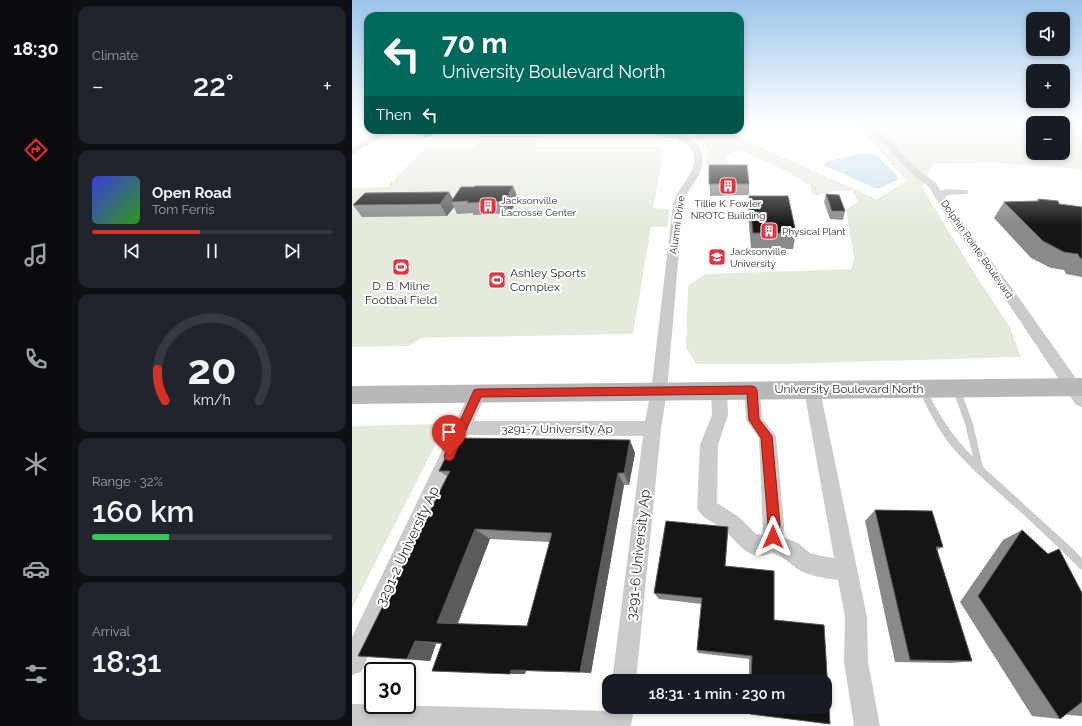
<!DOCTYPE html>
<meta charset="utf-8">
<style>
body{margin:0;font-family:Raleway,sans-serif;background:#20242c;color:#f1f3f6;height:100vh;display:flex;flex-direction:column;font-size:15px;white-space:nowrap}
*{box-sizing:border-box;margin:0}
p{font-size:13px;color:#9ea1a6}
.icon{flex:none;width:22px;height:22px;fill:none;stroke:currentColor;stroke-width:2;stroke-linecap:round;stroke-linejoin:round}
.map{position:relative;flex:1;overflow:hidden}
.details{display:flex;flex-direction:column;gap:6px;padding:6px;background:#0d0f14;width:280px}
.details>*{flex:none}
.top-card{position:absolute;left:12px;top:12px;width:380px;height:122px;border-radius:12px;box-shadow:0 2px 6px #0003;background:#00695c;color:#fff;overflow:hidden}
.fabs{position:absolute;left:674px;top:12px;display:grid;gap:8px}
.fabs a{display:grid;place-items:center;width:44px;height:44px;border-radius:8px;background:#171b24;box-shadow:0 2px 6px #0003;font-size:20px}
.speed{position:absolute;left:12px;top:662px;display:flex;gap:8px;font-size:20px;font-weight:700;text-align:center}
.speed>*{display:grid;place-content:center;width:52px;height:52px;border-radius:50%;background:#171b24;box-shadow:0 2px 6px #0003;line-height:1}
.speed .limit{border:2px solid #111;border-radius:6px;background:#fff;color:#111}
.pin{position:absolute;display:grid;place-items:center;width:34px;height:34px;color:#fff;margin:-41px -17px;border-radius:50% 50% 50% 0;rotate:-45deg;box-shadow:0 0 4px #0007}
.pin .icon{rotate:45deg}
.me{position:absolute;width:44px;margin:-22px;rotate:0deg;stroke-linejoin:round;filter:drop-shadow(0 0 3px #0008)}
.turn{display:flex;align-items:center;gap:14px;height:84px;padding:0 12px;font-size:18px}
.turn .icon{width:52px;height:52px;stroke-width:2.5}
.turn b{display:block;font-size:28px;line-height:34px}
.then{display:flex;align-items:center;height:38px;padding:0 12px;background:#0003;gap:8px;font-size:15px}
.big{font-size:30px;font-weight:600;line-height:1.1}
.details .widget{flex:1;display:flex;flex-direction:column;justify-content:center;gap:6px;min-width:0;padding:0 14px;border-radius:12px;background:#20242c}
.details .dial{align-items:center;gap:0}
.dial svg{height:104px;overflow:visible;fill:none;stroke:#363941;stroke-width:7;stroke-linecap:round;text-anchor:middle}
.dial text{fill:#f1f3f6;stroke:none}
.song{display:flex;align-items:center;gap:12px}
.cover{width:48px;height:48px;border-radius:6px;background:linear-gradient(135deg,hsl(240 70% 55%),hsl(110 70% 35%))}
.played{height:4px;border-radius:2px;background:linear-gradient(90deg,#d93025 45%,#363941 45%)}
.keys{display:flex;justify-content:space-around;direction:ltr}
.heat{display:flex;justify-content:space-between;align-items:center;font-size:22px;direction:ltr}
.charge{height:6px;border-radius:3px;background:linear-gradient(90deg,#34c759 32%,#363941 0)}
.trip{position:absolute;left:250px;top:674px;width:230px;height:40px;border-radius:12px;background:#171b24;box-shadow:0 2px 6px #0003;font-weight:600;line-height:40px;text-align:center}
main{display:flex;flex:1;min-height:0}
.tab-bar{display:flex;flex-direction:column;width:72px;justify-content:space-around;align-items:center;background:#090b0e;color:#9ea1a6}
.tab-bar .icon{width:28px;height:28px}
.tab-bar .active{color:#d93025}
.tab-bar b{font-size:18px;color:#f1f3f6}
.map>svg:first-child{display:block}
.green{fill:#e4ebdc}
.water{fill:#c8deeb}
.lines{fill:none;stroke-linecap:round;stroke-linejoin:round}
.lane{fill:#cbcbcb;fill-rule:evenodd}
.street{fill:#cbcbcb;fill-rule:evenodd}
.secondary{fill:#b8b8b8;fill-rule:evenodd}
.wall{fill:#8a8a8a;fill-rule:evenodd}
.shaded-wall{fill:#5b5b5b}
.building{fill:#151515;stroke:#5b5b5b;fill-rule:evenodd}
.route{fill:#d93025;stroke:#8d1f18}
.labels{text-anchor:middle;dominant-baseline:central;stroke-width:4;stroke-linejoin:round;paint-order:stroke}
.far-poi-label{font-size:10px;fill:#2e2e2e;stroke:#fff;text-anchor:start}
.far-street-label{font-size:10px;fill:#2e2e2e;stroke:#fff}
.poi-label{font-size:12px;fill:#2e2e2e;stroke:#fff;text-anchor:start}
.street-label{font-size:12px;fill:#2e2e2e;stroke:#fff}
.near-street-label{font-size:14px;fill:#2e2e2e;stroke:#fff}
</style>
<main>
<nav class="tab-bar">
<b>18:30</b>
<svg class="icon active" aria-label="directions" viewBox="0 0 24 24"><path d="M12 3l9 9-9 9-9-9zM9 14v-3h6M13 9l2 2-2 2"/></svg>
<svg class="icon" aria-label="music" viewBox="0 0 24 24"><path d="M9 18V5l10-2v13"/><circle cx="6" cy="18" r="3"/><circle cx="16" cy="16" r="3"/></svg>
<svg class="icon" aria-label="phone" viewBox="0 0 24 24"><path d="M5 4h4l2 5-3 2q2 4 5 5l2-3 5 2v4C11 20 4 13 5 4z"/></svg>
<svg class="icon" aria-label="climate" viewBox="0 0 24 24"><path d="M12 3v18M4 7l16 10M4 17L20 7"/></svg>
<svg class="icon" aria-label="car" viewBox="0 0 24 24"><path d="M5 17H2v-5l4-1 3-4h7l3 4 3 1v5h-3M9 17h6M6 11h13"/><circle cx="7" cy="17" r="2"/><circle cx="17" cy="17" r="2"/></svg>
<svg class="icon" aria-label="filters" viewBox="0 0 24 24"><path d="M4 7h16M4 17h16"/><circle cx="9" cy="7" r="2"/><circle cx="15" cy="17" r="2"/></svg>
</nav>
<section class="details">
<div class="widget"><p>Climate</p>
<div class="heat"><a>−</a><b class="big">22°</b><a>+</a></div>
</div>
<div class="widget">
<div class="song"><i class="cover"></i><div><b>Open Road</b><p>Tom Ferris</p></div></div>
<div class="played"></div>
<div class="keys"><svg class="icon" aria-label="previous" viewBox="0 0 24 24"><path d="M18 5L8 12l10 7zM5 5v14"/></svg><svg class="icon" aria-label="pause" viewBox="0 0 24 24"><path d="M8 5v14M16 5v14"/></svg><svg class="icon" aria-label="next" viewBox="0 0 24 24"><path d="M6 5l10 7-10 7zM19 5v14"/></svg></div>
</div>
<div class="widget dial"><svg viewBox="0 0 100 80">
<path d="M14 69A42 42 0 1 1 86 69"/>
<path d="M14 69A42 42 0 0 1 8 45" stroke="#d93025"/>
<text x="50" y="56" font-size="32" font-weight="700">20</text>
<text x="50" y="72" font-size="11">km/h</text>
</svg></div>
<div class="widget"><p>Range · 32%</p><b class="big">160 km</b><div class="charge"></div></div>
<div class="widget"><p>Arrival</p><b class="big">18:31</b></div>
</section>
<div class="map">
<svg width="730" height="726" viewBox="0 0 730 726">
<rect width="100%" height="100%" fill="#fff"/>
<!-- green -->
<path class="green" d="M501,123H681V153H711V123H718L730,142V169L642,163L581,164L570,187L618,266L658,327L669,357L433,364H344L334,348L336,286L353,274L499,269L502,258L494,210L506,201L499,190C492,191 483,190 476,192C469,194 465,198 459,192V186L432,170L388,150L372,156L377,163L371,166H357L353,163L355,148L339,136L357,131L376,132L524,199L555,181Z
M129,140H186L182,146H301L308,147L312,150L301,208L318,209L315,227H299L281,334L70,338L56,346L0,347V188L34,187L74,148L122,147Z
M94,424L0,609V426Z"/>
<!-- water -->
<path class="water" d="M511,153L525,155L545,176L546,179L545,180L528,188H523L473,166L472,164L474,162Z"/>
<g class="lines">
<!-- lane -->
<path class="lane" d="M570,386L573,387C586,413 600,436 621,457L613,424L601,390L602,388L605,387L608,388L621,424L631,467L719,547L730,558V570L727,568C704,545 680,522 656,501C637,484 617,467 600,447C586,430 576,409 566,389L567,387Z"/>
<!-- street -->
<path class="street" d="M0,123H9L0,126Z
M511,123H519L529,134L543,144L547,151L570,173L584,183L589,191L594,189L615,190L617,192L615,194L596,195L593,197L603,213L662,291L730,387V407L724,405L652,297L593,214L577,187L564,177L540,154L536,147L523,138Z
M33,130H43L0,154V148Z
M261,130C287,130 358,123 350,166C347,180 334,190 331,205L315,391L309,429L284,681H260L291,436L115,435L9,672L0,675V637L120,388L126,386L132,388L134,393L122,421H293L299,391L321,205C324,191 335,182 340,169C355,130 288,134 265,132Z
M367,384L373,385L375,390L376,415L366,445L365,503L387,517L404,534L409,535L411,533L407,438L394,420L392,390L394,385L400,384L406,385L408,390L410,418L424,436L432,525L431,537L446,543L458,553L470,556L482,558L452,390L454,385L460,384L466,385L468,390L515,617L516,662L528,726H502L492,662L493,617L486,580C472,578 455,576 444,568C435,561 432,557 420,553C395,563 387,542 371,529C362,522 350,519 345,508L348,445L360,415L359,390L361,385Z
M0,704L256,711L257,705V707H282L279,726H0Z"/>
<!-- secondary -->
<path class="secondary" d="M730,378V396L0,404V386Z"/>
</g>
<!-- wall -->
<path class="wall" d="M65,130H92V131L73,137Z
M357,165L397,184V195L358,196Z
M161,186L166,198L158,213L121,215V213L105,214L102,207L95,216L10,217L1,205L97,192L101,199Z
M474,194L493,211L491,220L478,219L472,202Z
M397,196L444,233L441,249H399L396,212Z
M686,199L707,204L730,207V277L714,274L712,270L699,268L679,258L642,218L652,202L685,201Z
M283,453L277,485H272L239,673L174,671L173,674L80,671L90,644H84L78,661L6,656L95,476L87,471ZM138,539L198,542L175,626L106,624Z
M523,510L591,547L585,550L620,661L600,663L543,662L513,521Z
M314,521L376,527L373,566L422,571V620L472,625L478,724L398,714L395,712L396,707H473V681H397V659L346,653L345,650L349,604L307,599L302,593Z
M670,530L695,554L707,549L730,593V716L716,715L714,714L708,719L680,716L608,602L651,540Z"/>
<!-- shaded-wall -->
<path class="shaded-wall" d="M70,130H92V131L73,137Z
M161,186L166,198L158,213L153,201Z
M97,192L102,201L99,202L102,207L95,216L88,204Z
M278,440L283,453L277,485L272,473Z
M266,473L272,485L239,673L228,672Z
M123,529L138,539L104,627L85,623Z
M63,641L84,644L78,661L55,659Z
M159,670L174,671L173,674H158Z"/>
<!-- building -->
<path class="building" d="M357,165H395L397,184H357Z
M123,186H161L153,201L115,203L116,201L99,202L109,187H122Z
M97,192L88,204L1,205L13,193Z
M474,194L487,195L493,211H480Z
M397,196H436L444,233H401Z
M686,199L706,201L707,204L730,207V258H728L726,254L712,252L691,241L652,202L687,201Z
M103,438L278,440L272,473H266L228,672L159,670L158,674L80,671L90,643L63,641L55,659L6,656L98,471H87ZM123,529L200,533L175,626L85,623Z
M523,510L580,511L591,547H584L620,661L558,660Z
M314,521L376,527L373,566L422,571V620L472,625L478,724L398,714V707H473V681H399L400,656L345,650L350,598L302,593Z
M670,530L696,554L707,549L730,593V702L708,719L626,596Z"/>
<!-- sky -->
<linearGradient id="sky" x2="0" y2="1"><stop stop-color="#9bc5e9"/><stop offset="0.55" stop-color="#fff"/><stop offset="1" stop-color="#fff" stop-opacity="0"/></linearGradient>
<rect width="730" height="225" fill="url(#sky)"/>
<!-- route -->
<path class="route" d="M400,386L403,387L405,390L407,419L420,436L428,524L426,541L421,543L417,541L415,537L416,524L409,438L397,420L395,394L129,397L101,459L97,461L93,459L92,456L122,390L126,389Z"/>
<!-- icons -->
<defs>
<g id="building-square" transform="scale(0.9)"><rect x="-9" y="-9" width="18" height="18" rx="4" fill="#e23343" stroke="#fff"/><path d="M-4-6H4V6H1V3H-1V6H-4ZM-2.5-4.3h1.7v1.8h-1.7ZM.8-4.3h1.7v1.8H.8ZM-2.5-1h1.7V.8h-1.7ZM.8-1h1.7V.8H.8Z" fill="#fff"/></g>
<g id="university-square" transform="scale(0.9)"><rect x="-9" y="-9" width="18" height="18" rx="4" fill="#e23343" stroke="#fff"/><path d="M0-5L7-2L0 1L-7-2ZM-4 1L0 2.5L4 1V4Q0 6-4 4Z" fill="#fff"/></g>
<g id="stadium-square" transform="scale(0.9)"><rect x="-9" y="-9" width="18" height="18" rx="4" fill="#e23343" stroke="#fff"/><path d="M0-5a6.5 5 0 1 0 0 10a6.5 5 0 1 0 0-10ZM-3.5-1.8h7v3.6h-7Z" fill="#fff"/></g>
</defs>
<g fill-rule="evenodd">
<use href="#building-square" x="376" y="186"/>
<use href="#building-square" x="136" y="206"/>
<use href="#building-square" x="417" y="231"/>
<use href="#university-square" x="365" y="257"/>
<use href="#stadium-square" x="49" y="267"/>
<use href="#stadium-square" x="145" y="280"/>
</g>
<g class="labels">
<!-- far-poi labels -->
<g class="far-poi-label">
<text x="149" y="200">Jacksonville<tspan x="149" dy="12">Lacrosse Center</tspan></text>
<text x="376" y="203" text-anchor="middle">Tillie K. Fowler<tspan x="376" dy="12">NROTC Building</tspan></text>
<text x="430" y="231">Physical Plant</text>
<text x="378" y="251">Jacksonville<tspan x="378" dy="12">University</tspan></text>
</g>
<!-- far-street labels -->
<g class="far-street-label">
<text transform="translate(325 225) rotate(-82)">Alumni Drive</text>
<text transform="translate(625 249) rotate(55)">Dolphin Pointe Boulevard</text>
</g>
<!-- poi labels -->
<g class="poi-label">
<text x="158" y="273">Ashley Sports<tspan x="158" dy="14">Complex</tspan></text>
<text x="49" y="286" text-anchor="middle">D. B. Milne<tspan x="49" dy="14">Footbal Field</tspan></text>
</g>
<!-- street labels -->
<g class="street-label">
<text x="497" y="389">University Boulevard North</text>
<text x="205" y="429">3291-7 University Ap</text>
</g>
<!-- near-street labels -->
<g class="near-street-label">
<text transform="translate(55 546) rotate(-65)">3291-2 University Ap</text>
<text transform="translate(286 555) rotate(-84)">3291-6 University Ap</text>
</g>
</g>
</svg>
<div class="fabs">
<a><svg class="icon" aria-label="sound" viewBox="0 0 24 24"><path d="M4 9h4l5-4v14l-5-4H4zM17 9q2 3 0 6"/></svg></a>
<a>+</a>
<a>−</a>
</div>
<div class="speed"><div class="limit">30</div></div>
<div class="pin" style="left:97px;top:456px;background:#d93025"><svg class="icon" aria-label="arrive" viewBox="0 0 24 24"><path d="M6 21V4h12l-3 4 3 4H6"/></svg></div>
<svg class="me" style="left:421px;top:537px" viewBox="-20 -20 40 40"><path d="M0-17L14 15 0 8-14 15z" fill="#d93025" stroke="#fff" stroke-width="4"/></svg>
<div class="trip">18:31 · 1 min · 230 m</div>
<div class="top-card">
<div class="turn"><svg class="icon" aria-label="left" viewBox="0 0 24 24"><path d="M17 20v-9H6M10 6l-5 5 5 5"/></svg><div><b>70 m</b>University Boulevard North</div></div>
<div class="then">Then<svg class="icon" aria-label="left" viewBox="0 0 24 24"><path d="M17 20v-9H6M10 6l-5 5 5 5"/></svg></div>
</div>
</div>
</main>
